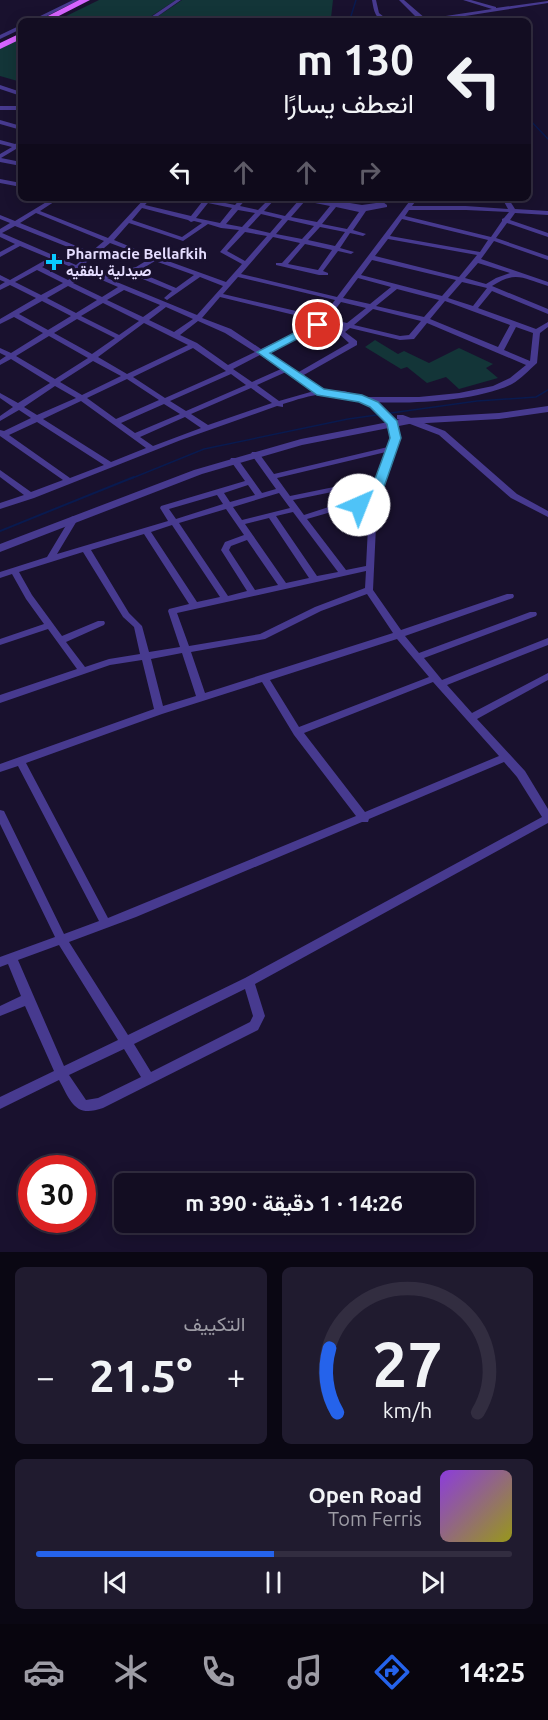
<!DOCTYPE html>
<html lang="ar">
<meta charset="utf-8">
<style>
body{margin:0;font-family:Ubuntu,Vazirmatn,sans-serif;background:#201b2f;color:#f1f3f6;direction:rtl;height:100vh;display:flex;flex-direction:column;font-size:22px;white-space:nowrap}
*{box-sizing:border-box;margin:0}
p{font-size:20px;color:#9d9ca5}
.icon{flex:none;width:33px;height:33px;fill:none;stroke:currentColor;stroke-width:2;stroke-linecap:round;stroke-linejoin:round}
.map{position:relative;height:1252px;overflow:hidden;direction:ltr}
.sheet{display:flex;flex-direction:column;gap:15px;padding:15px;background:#0a0713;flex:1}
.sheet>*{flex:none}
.banner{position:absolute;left:18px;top:18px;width:513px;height:183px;border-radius:9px;box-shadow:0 3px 15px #0003,0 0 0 2px #322d40;direction:rtl;background:#130d22;color:#f1f3f6;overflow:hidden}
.speed{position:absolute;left:18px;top:1155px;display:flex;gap:12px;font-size:30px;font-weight:700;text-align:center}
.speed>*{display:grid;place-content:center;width:78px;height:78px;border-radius:50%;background:#130d22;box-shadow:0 3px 15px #0003,0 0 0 2px #322d40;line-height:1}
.speed .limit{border:9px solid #d22;background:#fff;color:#111}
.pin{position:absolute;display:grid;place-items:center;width:51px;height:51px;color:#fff;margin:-26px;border:3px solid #fff;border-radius:50%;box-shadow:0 2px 6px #0007}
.me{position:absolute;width:66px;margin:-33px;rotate:44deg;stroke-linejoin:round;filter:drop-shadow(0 0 4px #0008)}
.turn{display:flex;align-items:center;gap:21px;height:126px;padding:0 18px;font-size:27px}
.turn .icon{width:78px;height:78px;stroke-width:2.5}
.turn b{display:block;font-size:42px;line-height:51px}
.lanes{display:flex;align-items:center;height:57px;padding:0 18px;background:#0003;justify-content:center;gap:30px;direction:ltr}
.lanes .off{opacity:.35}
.big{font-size:45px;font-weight:700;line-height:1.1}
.sheet .widget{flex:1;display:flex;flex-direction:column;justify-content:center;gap:9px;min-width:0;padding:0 21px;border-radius:9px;background:#201b2f}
.sheet .dial{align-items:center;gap:0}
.dial svg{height:156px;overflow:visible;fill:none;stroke:#322d40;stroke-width:7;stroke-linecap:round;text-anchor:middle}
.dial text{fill:#f1f3f6;stroke:none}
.song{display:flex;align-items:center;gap:18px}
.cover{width:72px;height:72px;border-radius:9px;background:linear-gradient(135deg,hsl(270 70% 55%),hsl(60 70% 35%))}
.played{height:6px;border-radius:3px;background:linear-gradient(90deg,#2563eb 50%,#322d40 50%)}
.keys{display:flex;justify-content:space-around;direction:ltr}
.heat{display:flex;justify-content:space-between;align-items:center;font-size:33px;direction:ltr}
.sheet .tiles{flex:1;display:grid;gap:15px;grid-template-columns:1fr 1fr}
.widget:last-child{grid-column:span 2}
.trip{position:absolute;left:114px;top:1173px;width:360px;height:60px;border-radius:9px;background:#130d22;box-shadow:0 3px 15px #0003,0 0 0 2px #322d40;font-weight:700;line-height:60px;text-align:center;direction:rtl}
.menu{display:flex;height:96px;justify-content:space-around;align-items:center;background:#08050e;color:#9d9ca5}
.menu .icon{width:42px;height:42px}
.menu .active{color:#2563eb}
.menu b{font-size:27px;color:#f1f3f6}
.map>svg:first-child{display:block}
.green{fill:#133538}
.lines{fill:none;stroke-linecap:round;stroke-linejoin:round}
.stream-far1{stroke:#091a4f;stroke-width:1.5}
.stream{stroke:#091a4f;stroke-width:2}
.minor{fill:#473a8f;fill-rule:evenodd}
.tertiary{fill:#473a8f;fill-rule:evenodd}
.primary{fill:#d764ff;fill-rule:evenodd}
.route{fill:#4fc3f7;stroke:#337fa1;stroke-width:1.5}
.poi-dot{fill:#09c9ff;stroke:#19112e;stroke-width:2}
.labels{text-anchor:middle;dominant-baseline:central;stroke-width:6;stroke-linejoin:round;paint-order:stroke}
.far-poi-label{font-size:15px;font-weight:bold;fill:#e5ddff;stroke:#19112e;text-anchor:start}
</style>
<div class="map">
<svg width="548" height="1252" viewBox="0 0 548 1252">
<rect width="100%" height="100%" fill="#19112e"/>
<!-- green -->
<path class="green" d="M99,0H176L144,21H56Z
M182,0H333L331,18L334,21H151Z
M21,38V82L0,76V48Z
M375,340L398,354L404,351L429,363L459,348L493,364L486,368L498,378L459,389L446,377L427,383L407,367L401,369L365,347Z"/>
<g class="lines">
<!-- stream-far1 -->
<path class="stream-far1" d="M353,21L351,16L356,0
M528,118L548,139
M130,479L204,449L348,419L477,401L536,397L548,390"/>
<!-- stream -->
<path class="stream" d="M0,531L134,477"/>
<!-- minor -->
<path class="minor" d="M73,0H79L37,21H30Z
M176,0H181L151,21H145Z
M372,0H376L379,13L389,21C375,21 374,11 372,0Z
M399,0H404L426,19L492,9L463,0H471L496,7V8L548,1V3L433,21H420Z
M21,25V29L0,39V35Z
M0,85L21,92V96L0,89Z
M0,106H21V110H0Z
M0,120L21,126V130L0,124Z
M0,140L15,144L21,141V146L1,158L21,162V166L0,162V154L12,147L0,144Z
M0,179L21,183V187L0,183Z
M53,198H60L40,211L108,238L145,198H151L145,205L191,216L202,202L189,198H212L211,200L235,205L241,198H247L240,206L258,210L270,198H276L264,211L285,216L299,200L295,198H320L362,205L383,202L387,205V207L366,211L353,230L366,234L363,236L350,233L340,248L354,252L351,254L338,251L323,271L328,273V275H319L276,265V263H282L300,243L273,237L241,274L337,297L412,198H418L412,206H466L508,209L502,198H508L515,209L548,211V215L515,213L510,220L548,233V237L507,223L496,238L548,256V260L494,241L481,259L548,282V286C524,279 516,270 492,286L548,309V314L492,291L478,308L536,329L548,322V327L540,333L537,363C529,370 521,379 512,384C477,401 412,404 373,402C384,408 398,419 399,432C400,436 397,442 396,446L397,448L394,450L377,505L373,590L401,630L507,594H513L514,596L513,598L405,636L419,653L530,612H536L537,614L536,616L424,658L442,680L548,638V645L447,685L472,713L548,673V680L477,719L525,771L548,809V823L255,984L265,1016L258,1030L103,1108C75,1118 71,1102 59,1080L0,1109V1097L54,1071L25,1006L0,1016V1006L21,996L8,964L0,967V957L55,937L0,824V810L4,811L64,934L99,921L18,766L0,772V764L154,709L142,660L110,665L0,703V695L77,669L48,629L0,645V639L44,624L26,599L12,574L0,578V572L47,557L71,517L74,516L78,519L57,554L168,521L160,508L161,506L245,481L230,460L231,458H237L262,493L276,489L251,454L252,452H258L274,474L388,447C389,443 392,437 392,433C392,408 344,393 324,394C310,395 296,400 283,404V407L277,406L181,440L34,498L0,509V503L24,495L0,477V470L31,492L63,480L0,436V430L4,431L31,418L19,410L0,421V416L13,407L0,398V393L18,403L50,383L11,359L0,365V360L6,356L0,353V348L11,353L43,333L14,317L0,324V319L36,298L10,285L0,290V285L5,282L0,280V275L10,280L49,258L20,246L0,257V252L15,244L0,237V229L10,223L0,219V215L15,221ZM305,201L330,206L317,222L291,217ZM208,203L232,208L220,223L196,218ZM336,207L359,212L347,229L322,224ZM142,208L188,220L191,222L194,221L202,223L182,237L132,220ZM238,210L255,213L242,227L226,224ZM409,210H466L509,212L504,218L502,219V221L491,237L405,216ZM36,213L104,241L91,252L20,223ZM261,214L282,219L270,233L248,228ZM402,219L488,240L480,252L390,236ZM288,220L314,226L302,239L276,234ZM129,223L183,241L208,224L221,228L239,230L220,252L242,264L226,282L154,256L136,267L100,275L81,267L93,257L96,256L97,254L110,243L134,252H138V250L114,240ZM15,226L88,255L76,265L2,233ZM320,227L345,232L335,246L308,240ZM245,232L267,236L245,261L227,251ZM388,239L477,255L459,277L375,256ZM305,244L332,250L318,270L288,264ZM55,260L82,272L68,280L42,267ZM372,260L456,280L442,296L361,275ZM155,261L194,275L176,288L136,271L140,270ZM478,263L510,273L496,278L486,284L465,278ZM37,270L63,283L41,295L15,282ZM128,273L172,291L164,298L167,300L200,277L223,286L197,315L107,278ZM88,274L118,287L102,297L73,283ZM238,277L335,300L322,317L223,294ZM358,278L391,287L370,304L343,298ZM462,282L487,288L473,306L448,298ZM68,286L97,300L76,313L47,298ZM397,289L439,300L424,317L376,306ZM124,290L160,305L143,317L107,300ZM220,297L319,321L261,349L231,329L202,318ZM42,301L71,316L48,330L19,314ZM445,301L510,325L498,347L430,319ZM341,302L366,308L347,323L328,319ZM103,303L139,321L119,335L81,316ZM166,307L193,319L174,332L149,320ZM373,309L421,321L409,335L400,336L354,325ZM77,319L115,338L92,354L54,333ZM198,321L225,333L255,352L228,365L197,343L180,335ZM325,322L343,327L337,332L349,343L297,373L291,367L266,352ZM144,323L188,345L127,374L98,357ZM427,323L526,365L510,378L493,386L459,393L419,397H364L344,391L323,390L302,376L357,345V341L345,332L350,328L400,340L414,339ZM516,327L533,333L530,361L504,350ZM49,336L88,358L55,379L16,356ZM193,348L226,371L165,398L133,377ZM260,355L281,369L252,382L233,369ZM93,361L121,376L82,395L60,382ZM286,372L314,391L279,401L257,385ZM231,374L246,385L186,411L170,401ZM127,379L159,400L116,419L87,398ZM55,386L76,398L37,415L24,407ZM251,388L272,403L208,425L191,414ZM81,401L146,448L111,462L43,419ZM164,404L180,414L135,433L121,423ZM185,417L201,428L153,446L140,437ZM37,422L104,465L70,478L9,435ZM386,452L378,478L290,496L277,478ZM376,483L370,503L338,504L304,515L293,500ZM248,485L255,495L230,502L224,493ZM279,493L290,508L242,520L233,507ZM217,495L223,504L176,519L169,509ZM369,508L366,566L346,570L307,519L338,510ZM226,509L244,535L225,542L221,550L247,591L228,596L179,523ZM293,512L338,572L317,576L276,516ZM269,518L309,578L286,583L245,524ZM172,525L220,597L197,602L151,532ZM144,534L189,604L169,609L168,611L180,647L149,652L142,626L129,613L91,550ZM247,540L278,585L255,590L229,550L231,546ZM83,552L123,617L134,627L140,654L109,659L85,667L66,642L104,625L105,623L104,621H98L62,636L32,595L19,572ZM366,571L365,588L315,607L260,634L189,646L177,613ZM367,594L393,633L205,693L191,652L265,639L321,611ZM397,639L429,677L299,727L270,680ZM182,653L196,696L163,706L151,659ZM262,682L294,735L356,816L108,918L26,763L162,714ZM433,682L499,756L365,812L304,733ZM504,762L517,777L542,817L245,978L128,1035L69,942L136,917L362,822H368L369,819ZM59,945L118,1040L64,1066L18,960ZM245,989L253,1016L250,1022L151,1072L134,1044ZM124,1049L141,1077L98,1098L86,1100L69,1075Z
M397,415H403L445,431L517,494L548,511V517L511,498L439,435L397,419Z"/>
<!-- tertiary -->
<path class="tertiary" d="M548,406V412L499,419L409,424L302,445L202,474L0,552V544L194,470L301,439L409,418L499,413Z"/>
<!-- primary -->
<path class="primary" d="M79,0H90L49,21H38Z
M21,33V39L0,49V43Z"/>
</g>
<!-- route -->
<path class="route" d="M315,322L324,325L270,353L324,389L362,395L378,402L397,421L401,438L377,507L359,509L353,505L355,502L367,501L390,438L387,424L370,407L359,402L317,395L257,352Z"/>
<!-- markers -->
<path class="poi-dot" d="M51 253h6v6h6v6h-6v6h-6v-6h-6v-6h6z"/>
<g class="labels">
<!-- far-poi labels -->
<g class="far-poi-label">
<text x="66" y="253">Pharmacie Bellafkih<tspan x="66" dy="17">صيدلية بلفقيه</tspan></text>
</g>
</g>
</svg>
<div class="speed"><div class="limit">30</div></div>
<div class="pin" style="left:318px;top:325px;background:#d93025"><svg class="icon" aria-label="arrive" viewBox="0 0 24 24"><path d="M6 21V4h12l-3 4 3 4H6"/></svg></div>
<svg class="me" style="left:359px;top:505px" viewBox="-20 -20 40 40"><circle r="19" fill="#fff"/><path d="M0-13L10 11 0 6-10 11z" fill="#4fc3f7"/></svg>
<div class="trip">14:26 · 1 دقيقة · 390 m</div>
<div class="banner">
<div class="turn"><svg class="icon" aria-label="left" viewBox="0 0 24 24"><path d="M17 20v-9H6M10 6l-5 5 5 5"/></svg><div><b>130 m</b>انعطف يسارًا</div></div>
<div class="lanes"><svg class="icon" aria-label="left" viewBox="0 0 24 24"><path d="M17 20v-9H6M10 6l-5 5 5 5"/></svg><svg class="icon off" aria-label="ahead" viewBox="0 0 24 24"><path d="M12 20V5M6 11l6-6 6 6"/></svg><svg class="icon off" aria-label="ahead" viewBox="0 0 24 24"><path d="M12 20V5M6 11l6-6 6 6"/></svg><svg class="icon off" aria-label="right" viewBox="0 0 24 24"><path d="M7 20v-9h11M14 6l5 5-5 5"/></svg></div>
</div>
</div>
<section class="sheet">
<div class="tiles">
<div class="widget dial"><svg viewBox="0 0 100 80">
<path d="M14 69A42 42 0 1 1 86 69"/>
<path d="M14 69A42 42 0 0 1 10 36" stroke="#2563eb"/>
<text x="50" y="56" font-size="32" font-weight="700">27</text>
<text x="50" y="72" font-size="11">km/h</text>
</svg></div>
<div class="widget"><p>التكييف</p>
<div class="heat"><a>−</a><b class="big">21.5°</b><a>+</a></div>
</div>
<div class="widget">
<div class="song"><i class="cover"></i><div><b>Open Road</b><p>Tom Ferris</p></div></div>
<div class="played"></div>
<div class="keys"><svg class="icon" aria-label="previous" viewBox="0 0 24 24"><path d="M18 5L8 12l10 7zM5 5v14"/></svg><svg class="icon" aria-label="pause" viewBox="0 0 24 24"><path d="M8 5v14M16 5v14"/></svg><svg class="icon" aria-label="next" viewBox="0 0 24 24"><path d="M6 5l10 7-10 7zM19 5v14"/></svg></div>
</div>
</div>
</section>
<nav class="menu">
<b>14:25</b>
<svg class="icon active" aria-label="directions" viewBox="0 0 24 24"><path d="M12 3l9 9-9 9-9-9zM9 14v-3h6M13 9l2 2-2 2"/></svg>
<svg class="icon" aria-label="music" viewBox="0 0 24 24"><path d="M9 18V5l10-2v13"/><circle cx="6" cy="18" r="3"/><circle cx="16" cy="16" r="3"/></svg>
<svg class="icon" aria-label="phone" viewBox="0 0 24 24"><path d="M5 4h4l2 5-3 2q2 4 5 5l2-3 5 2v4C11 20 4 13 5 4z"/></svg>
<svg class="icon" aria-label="climate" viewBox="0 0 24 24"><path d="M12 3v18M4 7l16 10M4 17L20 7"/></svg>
<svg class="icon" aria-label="car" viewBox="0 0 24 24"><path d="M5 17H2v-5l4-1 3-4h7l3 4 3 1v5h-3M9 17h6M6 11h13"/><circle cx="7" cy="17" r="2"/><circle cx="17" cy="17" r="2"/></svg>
</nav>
